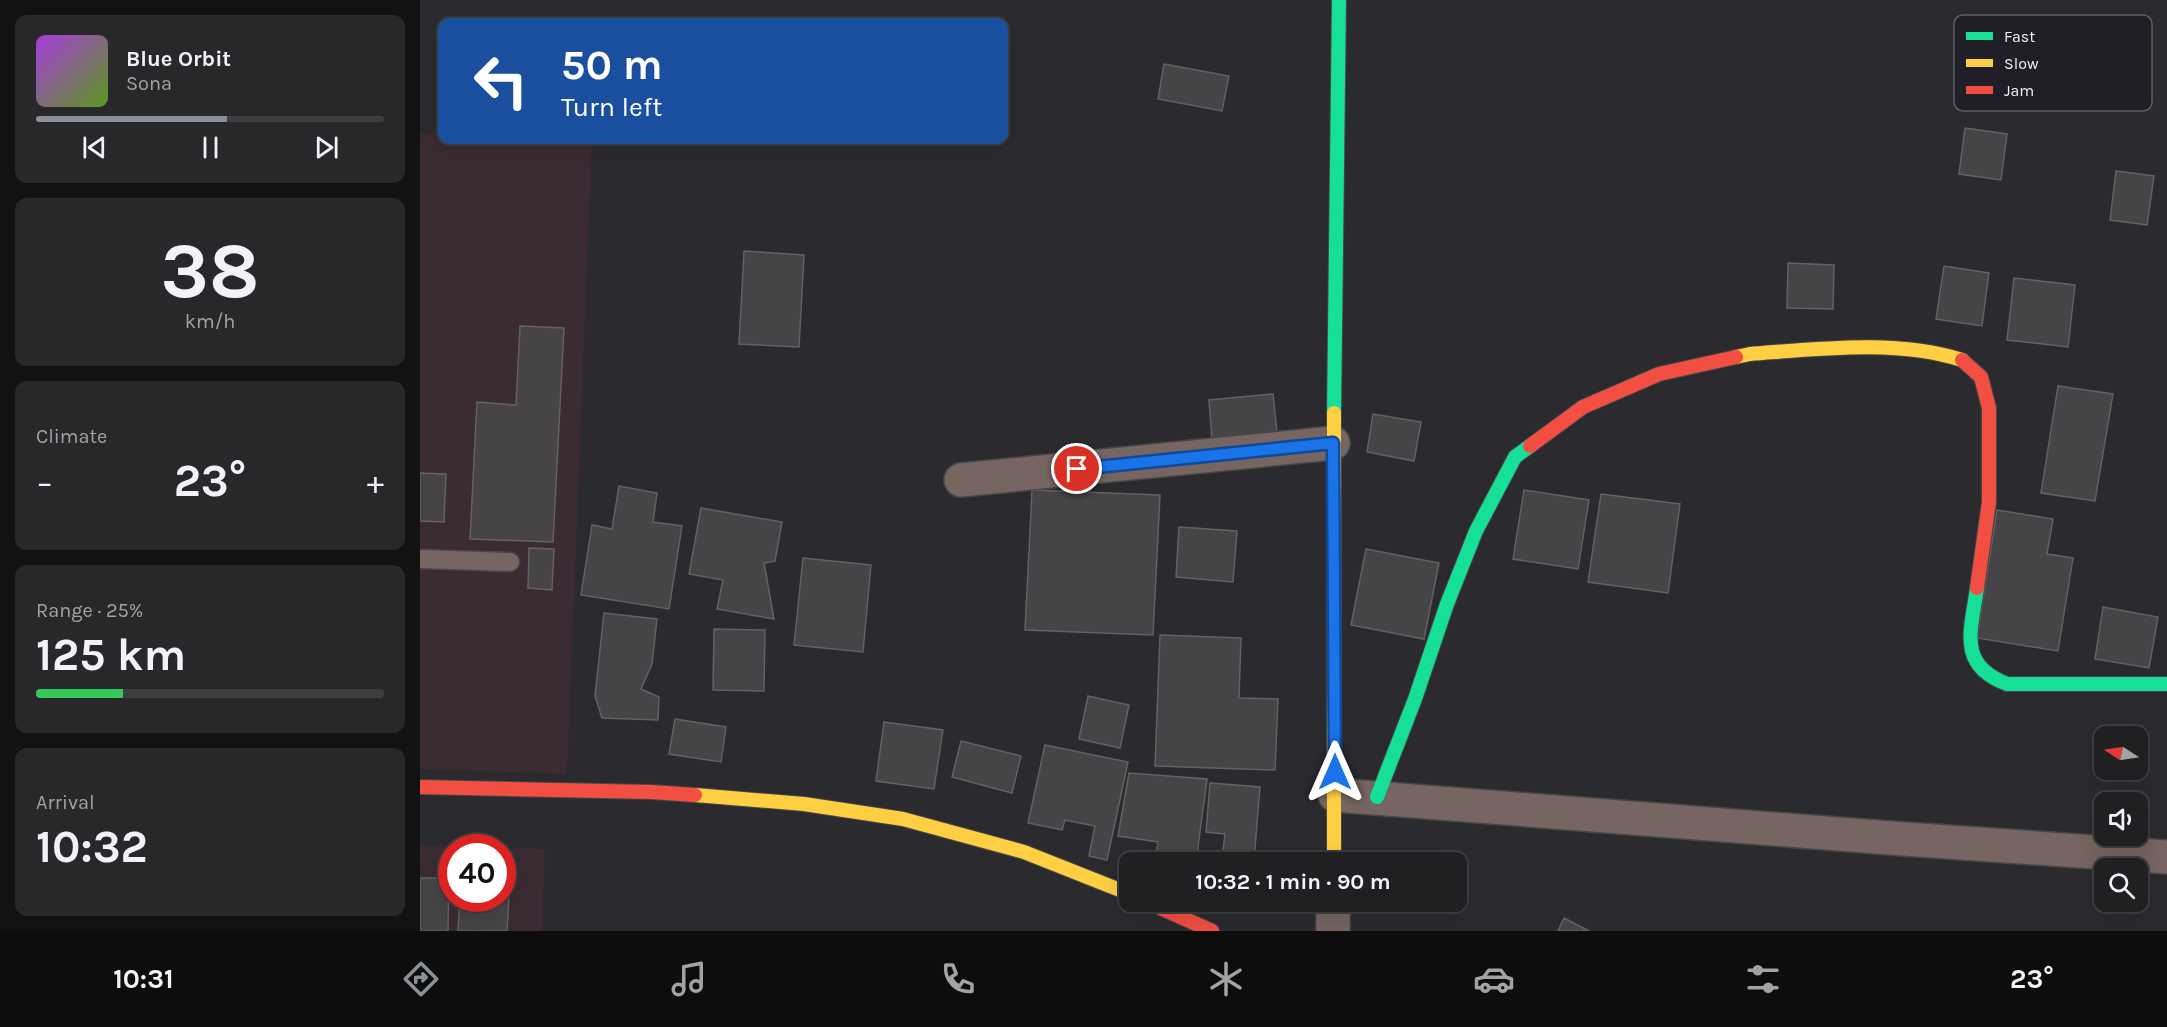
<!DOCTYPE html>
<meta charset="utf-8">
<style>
body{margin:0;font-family:Karla,sans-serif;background:#28282a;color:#f1f3f6;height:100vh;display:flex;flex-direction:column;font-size:22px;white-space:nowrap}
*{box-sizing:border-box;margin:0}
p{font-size:20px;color:#a2a3a5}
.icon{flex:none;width:33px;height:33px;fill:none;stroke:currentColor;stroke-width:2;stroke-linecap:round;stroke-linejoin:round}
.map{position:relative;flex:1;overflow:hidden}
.sheet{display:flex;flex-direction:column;gap:15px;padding:15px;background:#121213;width:420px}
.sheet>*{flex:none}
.top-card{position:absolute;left:18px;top:18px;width:570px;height:126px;border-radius:12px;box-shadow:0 6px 24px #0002,0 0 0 2px #3d3e40;background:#1a4fa0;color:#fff;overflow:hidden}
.needle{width:39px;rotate:282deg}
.tools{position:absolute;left:1674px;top:726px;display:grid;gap:12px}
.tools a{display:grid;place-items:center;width:54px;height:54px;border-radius:12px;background:#202022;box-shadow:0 6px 24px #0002,0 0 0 2px #3d3e40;font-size:30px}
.speed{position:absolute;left:18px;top:834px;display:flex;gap:12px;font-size:30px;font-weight:700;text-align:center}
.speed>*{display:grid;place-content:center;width:78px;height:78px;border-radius:50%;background:#202022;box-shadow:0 6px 24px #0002,0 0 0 2px #3d3e40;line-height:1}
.speed .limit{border:9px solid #d22;background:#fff;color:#111}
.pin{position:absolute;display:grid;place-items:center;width:51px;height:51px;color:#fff;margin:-26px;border:3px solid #fff;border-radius:50%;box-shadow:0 2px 6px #0007}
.me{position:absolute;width:66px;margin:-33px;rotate:0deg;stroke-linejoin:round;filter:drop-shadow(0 0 4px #0008)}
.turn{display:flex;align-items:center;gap:21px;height:126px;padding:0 24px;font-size:27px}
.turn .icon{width:78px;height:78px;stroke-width:2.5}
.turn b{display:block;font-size:42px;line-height:51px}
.big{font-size:45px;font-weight:700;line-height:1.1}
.sheet .card{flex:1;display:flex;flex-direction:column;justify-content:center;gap:9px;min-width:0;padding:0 21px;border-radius:12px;background:#28282a}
.sheet .dial{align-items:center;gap:0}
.dial b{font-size:78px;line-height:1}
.song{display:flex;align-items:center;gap:18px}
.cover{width:72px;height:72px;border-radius:9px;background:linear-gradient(135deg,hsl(280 70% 55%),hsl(90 70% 35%))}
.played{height:6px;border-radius:3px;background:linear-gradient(90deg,#8c9099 55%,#3d3e40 55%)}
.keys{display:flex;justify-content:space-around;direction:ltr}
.heat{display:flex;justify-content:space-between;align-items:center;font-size:33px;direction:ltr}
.charge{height:9px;border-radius:4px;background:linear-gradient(90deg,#34c759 25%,#3d3e40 0)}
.trip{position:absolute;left:699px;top:852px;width:348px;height:60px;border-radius:12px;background:#202022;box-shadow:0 6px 24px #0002,0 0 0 2px #3d3e40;font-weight:700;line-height:60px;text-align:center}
.tabs{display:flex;height:96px;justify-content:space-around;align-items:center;background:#0d0d0e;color:#a2a3a5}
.tabs .icon{width:42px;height:42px}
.tabs .on{color:#8c9099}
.tabs b{font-size:27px;color:#f1f3f6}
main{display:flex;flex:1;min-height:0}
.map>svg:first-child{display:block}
.education{fill:#3b2b32}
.building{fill:#464446;stroke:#636162;stroke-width:1.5}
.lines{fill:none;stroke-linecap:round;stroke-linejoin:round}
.lane-casing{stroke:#474749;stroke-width:21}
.street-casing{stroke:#474749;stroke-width:36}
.fast-casing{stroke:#474749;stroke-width:16}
.slow-casing{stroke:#474749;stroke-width:16}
.jam-casing{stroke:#474749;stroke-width:16}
.lane{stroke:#766560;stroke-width:18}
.street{stroke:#766560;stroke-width:33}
.fast{stroke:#16e098;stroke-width:14}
.slow{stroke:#ffcf43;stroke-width:14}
.jam{stroke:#f24e42;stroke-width:14}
.route-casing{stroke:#114b97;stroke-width:15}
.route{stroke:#1a73e8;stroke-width:10}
.key{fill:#201e26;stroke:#5f5d64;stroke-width:1.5}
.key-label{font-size:16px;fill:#f1f0f5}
</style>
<main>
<section class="sheet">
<div class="card">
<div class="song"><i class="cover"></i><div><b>Blue Orbit</b><p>Sona</p></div></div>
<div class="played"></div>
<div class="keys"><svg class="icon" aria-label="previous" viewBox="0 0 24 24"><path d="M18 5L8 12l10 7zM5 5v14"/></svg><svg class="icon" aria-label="pause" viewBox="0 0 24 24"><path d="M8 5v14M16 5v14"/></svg><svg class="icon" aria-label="next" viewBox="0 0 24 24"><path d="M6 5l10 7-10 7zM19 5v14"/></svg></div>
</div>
<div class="card dial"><b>38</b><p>km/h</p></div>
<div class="card"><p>Climate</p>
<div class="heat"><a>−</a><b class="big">23°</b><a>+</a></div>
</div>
<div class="card"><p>Range · 25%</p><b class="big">125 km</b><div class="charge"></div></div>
<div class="card"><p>Arrival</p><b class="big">10:32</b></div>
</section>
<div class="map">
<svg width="1747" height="931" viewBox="0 0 1747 931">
<rect width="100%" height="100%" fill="#2b2a2e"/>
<!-- education -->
<path class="education" d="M0,134H22V140H172L147,774L0,769Z
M0,845L73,847L32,848V898H82L83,848L125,849L122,931H0Z"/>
<!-- building -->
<path class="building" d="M744,64L809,76L802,111L738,99Z
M1545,128L1587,134L1581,180L1539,174Z
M1696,171L1734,176L1727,225L1690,220Z
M324,251L384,255L379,347L319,344Z
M1368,263L1414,265L1413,309L1367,308Z
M1524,266L1569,273L1562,326L1516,319Z
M1594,278L1655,285L1648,347L1587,340Z
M100,326L144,328L133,542L50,539L57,402L96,405Z
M1638,386L1693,394L1675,501L1621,493Z
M853,394L857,432L792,440L789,400Z
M953,414L1001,422L994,461L947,452Z
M0,473L26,474L24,522L0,521Z
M199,486L237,493L233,522L262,526L249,609L161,595L172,525L192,529Z
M612,490L740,495L733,635L605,630Z
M1104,490L1169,500L1158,569L1093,559Z
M1181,494L1260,504L1248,593L1168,582Z
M281,508L362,522L355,561L344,563L354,619L297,609L303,580L269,574Z
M1577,510L1633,519L1627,554L1653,558L1638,651L1557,638Z
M759,527L817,531L813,582L756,577Z
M109,548L134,549L132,590L108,588Z
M946,549L1019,563L1004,639L931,625Z
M383,558L451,565L443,652L374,645Z
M1683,607L1738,617L1729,668L1675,659Z
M184,613L237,619L232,664L221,689L239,697L238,720L182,718L175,696Z
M294,629L345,630L344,691L293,690Z
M740,635L821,638L819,698L858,699L855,770L735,766Z
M668,696L709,705L700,748L659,739Z
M255,719L306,727L301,762L249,754Z
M464,722L523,730L514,789L456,781Z
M541,741L601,756L592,793L532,777Z
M625,745L708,762L687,860L669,856L675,826L645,820L642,830L608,823Z
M709,773L787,779L776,862H735L738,842L698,836Z
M790,783L840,787L834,860L802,858L805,834L786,832Z
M0,878H29L28,931H0Z
M82,880H90L87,931H38L40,898H82Z
M1144,918L1169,931H1138Z"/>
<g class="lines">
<!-- lane casing -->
<g class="lane-casing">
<path id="lane" d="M0,559L90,562"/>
</g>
<!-- street casing -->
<g class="street-casing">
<path id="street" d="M541,480L913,443
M915,795L1470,838L1747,857
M913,931V902"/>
</g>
<!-- fast casing -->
<g class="fast-casing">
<path id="fast" d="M914,413L919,0
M1557,588C1551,631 1537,665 1587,684H1747
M957,797L995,699L1027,604L1056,531L1095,457L1110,446"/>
</g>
<!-- slow casing -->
<g class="slow-casing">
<path id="slow" d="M1316,357L1330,354C1397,349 1477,339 1542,360
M914,413V862
M275,795L384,804L483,819L604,852L710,894"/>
</g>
<!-- jam casing -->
<g class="jam-casing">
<path id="jam" d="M1542,360L1561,377L1569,408V502L1557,588
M1110,446L1163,407L1239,374L1316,357
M0,787L231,792L275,795
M727,902L792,931"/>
</g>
<!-- lane -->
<use href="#lane" class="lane"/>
<!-- street -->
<use href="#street" class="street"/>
<!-- fast -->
<use href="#fast" class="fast"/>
<!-- slow -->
<use href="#slow" class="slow"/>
<!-- jam -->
<use href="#jam" class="jam"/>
</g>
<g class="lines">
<!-- route casing -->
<g class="route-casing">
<path id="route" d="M657,469L913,443L915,772"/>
</g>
<!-- route -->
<use href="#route" class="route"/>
</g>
<!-- legend -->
<rect x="1534" y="15" width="198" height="96" rx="9" class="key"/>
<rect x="1546" y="32" width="27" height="8" fill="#16e098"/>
<rect x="1546" y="59" width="27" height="8" fill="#ffcf43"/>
<rect x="1546" y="86" width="27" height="8" fill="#f24e42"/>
<g class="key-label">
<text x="1584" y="42">Fast</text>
<text x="1584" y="69">Slow</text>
<text x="1584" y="96">Jam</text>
</g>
</svg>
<div class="tools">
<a><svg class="needle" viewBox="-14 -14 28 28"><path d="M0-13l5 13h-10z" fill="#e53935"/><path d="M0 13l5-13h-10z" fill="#a2a3a5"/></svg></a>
<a><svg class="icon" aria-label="sound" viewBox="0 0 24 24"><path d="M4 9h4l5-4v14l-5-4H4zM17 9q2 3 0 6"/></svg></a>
<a><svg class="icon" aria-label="search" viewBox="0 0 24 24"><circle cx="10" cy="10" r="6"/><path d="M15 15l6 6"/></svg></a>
</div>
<div class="speed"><div class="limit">40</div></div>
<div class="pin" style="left:657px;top:469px;background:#d93025"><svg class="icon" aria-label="arrive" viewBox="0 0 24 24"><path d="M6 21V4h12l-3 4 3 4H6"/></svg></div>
<svg class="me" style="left:915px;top:772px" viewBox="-20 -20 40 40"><path d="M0-17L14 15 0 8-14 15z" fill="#1a73e8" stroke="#fff" stroke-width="4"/></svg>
<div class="trip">10:32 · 1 min · 90 m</div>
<div class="top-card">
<div class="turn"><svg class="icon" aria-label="left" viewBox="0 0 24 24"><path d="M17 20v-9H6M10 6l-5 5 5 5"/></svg><div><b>50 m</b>Turn left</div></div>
</div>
</div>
</main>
<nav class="tabs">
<b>10:31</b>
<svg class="icon on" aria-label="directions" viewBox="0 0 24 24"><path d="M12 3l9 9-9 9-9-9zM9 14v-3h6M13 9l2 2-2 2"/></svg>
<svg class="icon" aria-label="music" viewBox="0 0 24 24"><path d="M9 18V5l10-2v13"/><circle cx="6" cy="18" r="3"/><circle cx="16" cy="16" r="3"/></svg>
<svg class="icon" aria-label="phone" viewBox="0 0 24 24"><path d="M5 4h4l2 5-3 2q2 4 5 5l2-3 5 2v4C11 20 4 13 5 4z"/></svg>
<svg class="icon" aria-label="climate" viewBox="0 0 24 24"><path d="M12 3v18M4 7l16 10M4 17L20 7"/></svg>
<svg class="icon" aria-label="car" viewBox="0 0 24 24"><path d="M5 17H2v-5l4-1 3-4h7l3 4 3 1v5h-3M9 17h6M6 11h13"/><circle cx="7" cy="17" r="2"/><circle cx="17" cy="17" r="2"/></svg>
<svg class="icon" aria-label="filters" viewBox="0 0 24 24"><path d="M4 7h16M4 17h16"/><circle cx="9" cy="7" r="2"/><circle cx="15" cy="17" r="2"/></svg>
<b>23°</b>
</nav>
